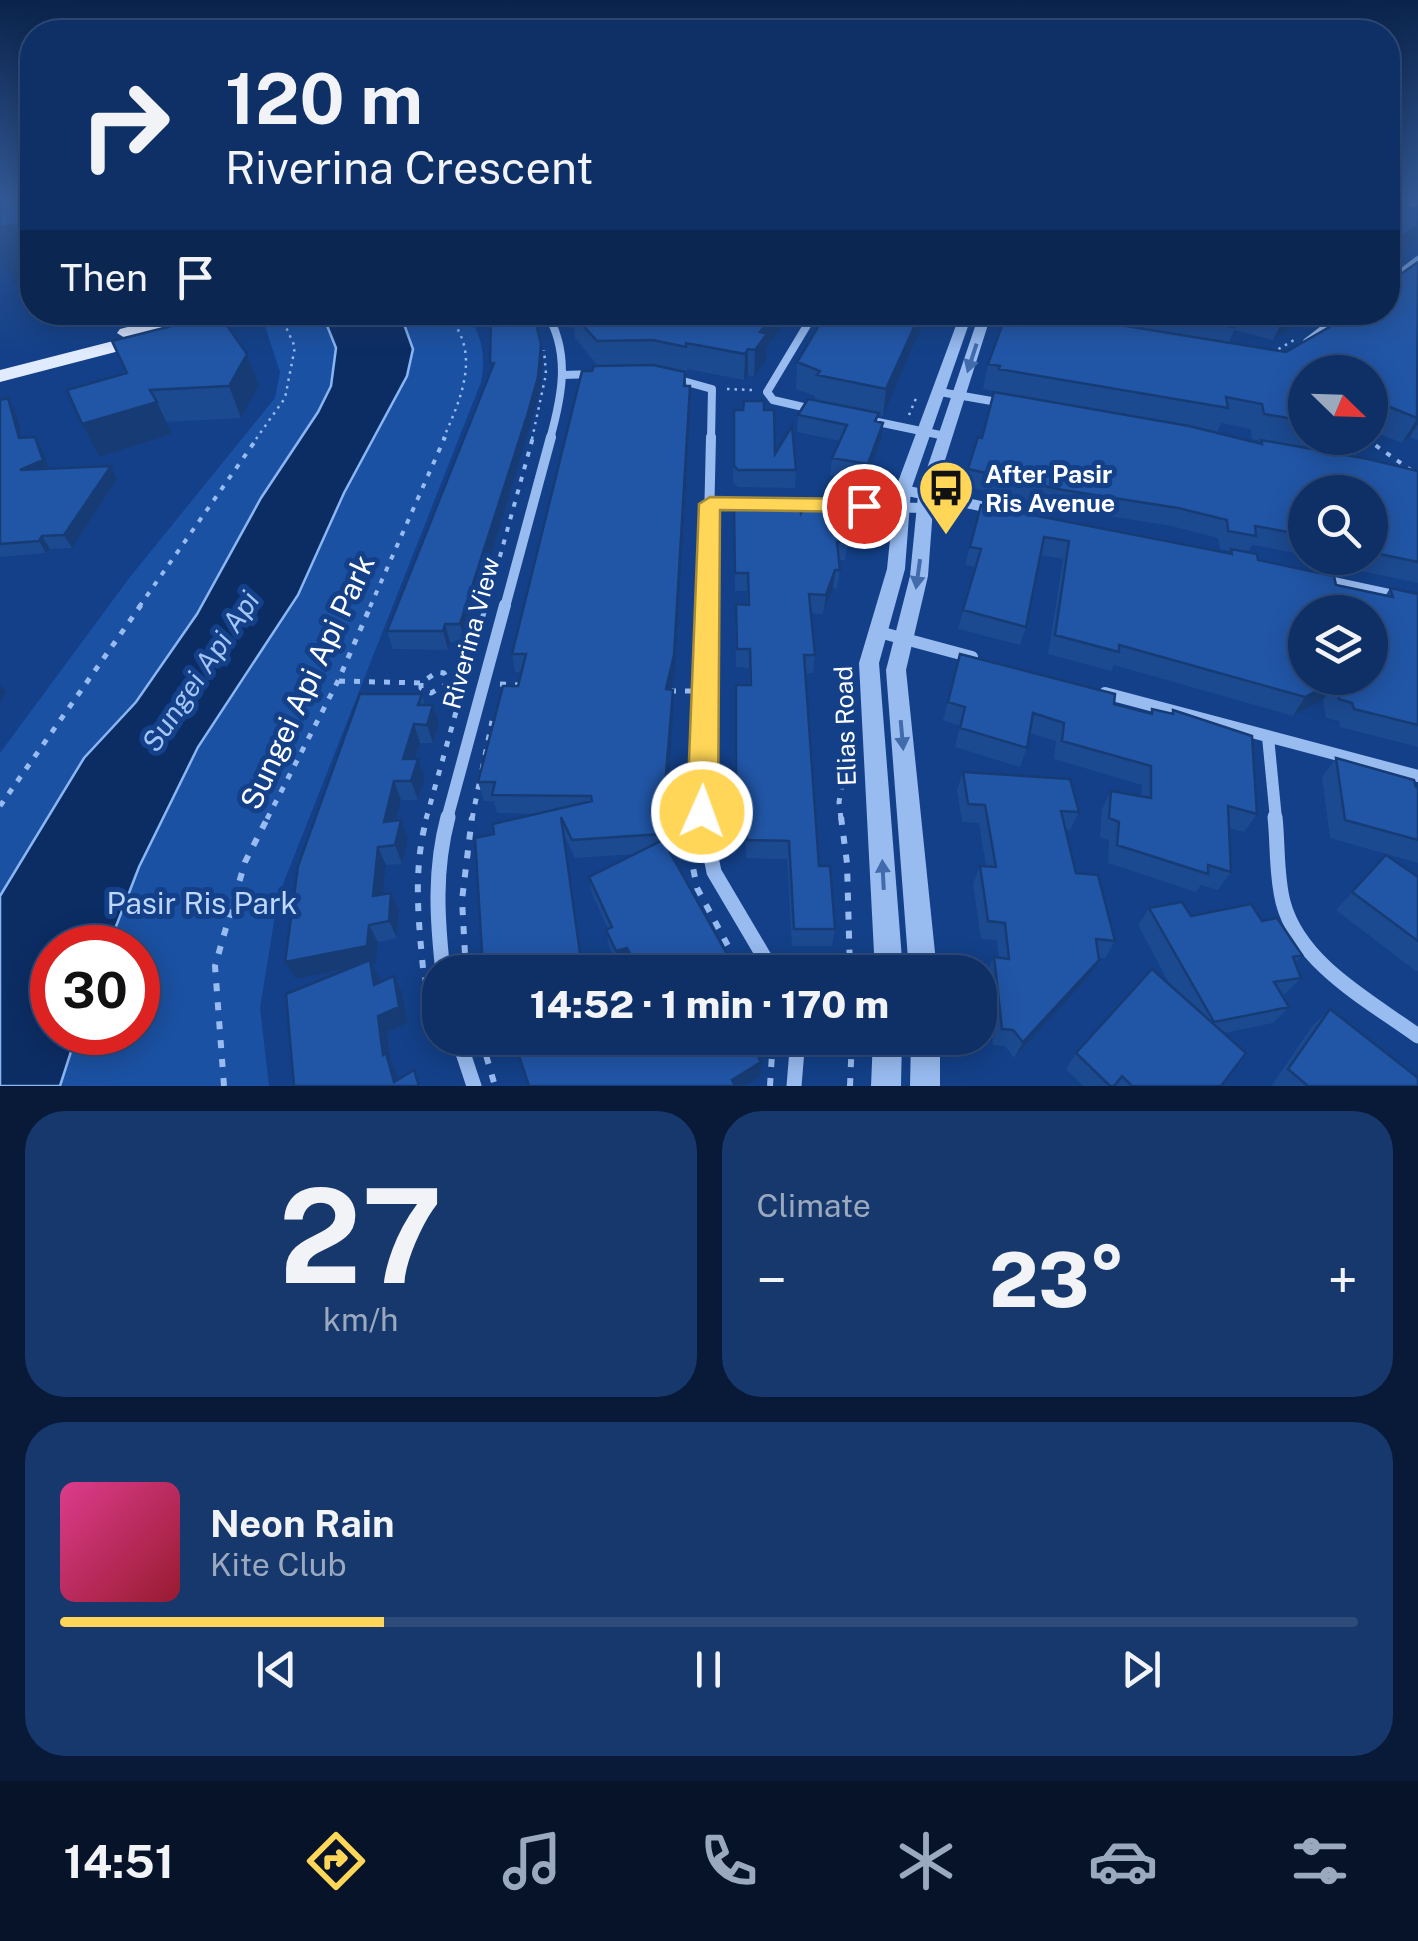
<!DOCTYPE html>
<meta charset="utf-8">
<style>
body{margin:0;font-family:"Public Sans",sans-serif;background:#17386c;color:#f1f3f6;height:100vh;display:flex;flex-direction:column;font-size:38px;white-space:nowrap}
*{box-sizing:border-box;margin:0}
p{font-size:32px;color:#9ba9bf}
.icon{flex:none;width:55px;height:55px;fill:none;stroke:currentColor;stroke-width:2;stroke-linecap:round;stroke-linejoin:round}
.map{position:relative;height:1086px;overflow:hidden}
.panel{display:flex;flex-direction:column;gap:25px;padding:25px;background:#081a38;flex:1}
.panel>*{flex:none}
.hud{position:absolute;left:20px;top:20px;width:1380px;height:305px;border-radius:40px;box-shadow:0 5px 25px #0003,0 0 0 2px #2e4b7a;background:#0e3066;color:#f1f3f6;overflow:hidden}
.needle{width:65px;rotate:113deg}
.buttons{position:absolute;left:1288px;top:355px;display:grid;gap:20px}
.buttons a{display:grid;place-items:center;width:100px;height:100px;border-radius:50%;background:#0e3066;box-shadow:0 5px 25px #0003,0 0 0 2px #2e4b7a;font-size:50px}
.speed{position:absolute;left:30px;top:925px;display:flex;gap:20px;font-size:50px;font-weight:700;text-align:center}
.speed>*{display:grid;place-content:center;width:130px;height:130px;border-radius:50%;background:#0e3066;box-shadow:0 5px 25px #0003,0 0 0 2px #2e4b7a;line-height:1}
.speed .limit{border:15px solid #d22;background:#fff;color:#111}
.pin{position:absolute;display:grid;place-items:center;width:85px;height:85px;color:#fff;margin:-42px;border:5px solid #fff;border-radius:50%;box-shadow:0 2px 10px #0007}
.me{position:absolute;width:110px;margin:-55px;rotate:2deg;stroke-linejoin:round;filter:drop-shadow(0 0 8px #0008)}
.turn{display:flex;align-items:center;gap:35px;height:210px;padding:0 40px;font-size:45px}
.turn .icon{width:130px;height:130px;stroke-width:2.5}
.turn b{display:block;font-size:70px;line-height:85px}
.then{display:flex;align-items:center;height:95px;padding:0 40px;background:#0003;gap:20px;font-size:38px}
.big{font-size:75px;font-weight:800;line-height:1.1}
.panel .card{flex:1;display:flex;flex-direction:column;justify-content:center;gap:15px;min-width:0;padding:0 35px;border-radius:40px;background:#17386c}
.panel .dial{align-items:center;gap:0}
.dial b{font-size:130px;line-height:1}
.song{display:flex;align-items:center;gap:30px}
.cover{width:120px;height:120px;border-radius:15px;background:linear-gradient(135deg,hsl(330 70% 55%),hsl(350 70% 35%))}
.played{height:10px;border-radius:5px;background:linear-gradient(90deg,#ffd657 25%,#2e4b7a 25%)}
.keys{display:flex;justify-content:space-around;direction:ltr}
.heat{display:flex;justify-content:space-between;align-items:center;font-size:55px;direction:ltr}
.panel .tiles{flex:1;display:grid;gap:25px;grid-template-columns:1fr 1fr}
.card:last-child{grid-column:span 2}
.trip{position:absolute;left:422px;top:955px;width:575px;height:100px;border-radius:40px;background:#0e3066;box-shadow:0 5px 25px #0003,0 0 0 2px #2e4b7a;font-weight:800;line-height:100px;text-align:center}
.tabs{display:flex;height:160px;justify-content:space-around;align-items:center;background:#061329;color:#9ba9bf}
.tabs .icon{width:70px;height:70px}
.tabs .active{color:#ffd657}
.tabs b{font-size:45px;color:#f1f3f6}
.map>svg:first-child{display:block}
.green{fill:#1b51a2}
.water{fill:#0c2d64;stroke:#8ab6f3;stroke-width:2.5}
.lines{fill:none;stroke-linecap:round;stroke-linejoin:round}
.path-far3{stroke:#98bbf0;stroke-width:2.5;stroke-dasharray:2.5 5;stroke-linecap:butt}
.path-far2{stroke:#98bbf0;stroke-width:4;stroke-dasharray:5 8;stroke-linecap:butt}
.path-far1{stroke:#98bbf0;stroke-width:5;stroke-dasharray:6 9;stroke-linecap:butt}
.path{stroke:#98bbf0;stroke-width:6;stroke-dasharray:8 11;stroke-linecap:butt}
.minor-far4{stroke:#98bbf0;stroke-width:6}
.minor-far3{stroke:#98bbf0;stroke-width:8}
.minor-far2{stroke:#98bbf0;stroke-width:10}
.minor-far1{stroke:#98bbf0;stroke-width:12}
.minor{stroke:#98bbf0;stroke-width:15}
.tertiary{fill:#98bbf0;fill-rule:evenodd}
.primary{fill:#e1ebff;fill-rule:evenodd}
.wall{fill:#1c4a90;fill-rule:evenodd}
.shaded-wall{fill:#173c75}
.building{fill:#2156a7;stroke:#173c75;stroke-width:2.5;fill-rule:evenodd}
.oneway{fill:#426bac}
.route{fill:#ffd657;stroke:#a68b39;stroke-width:2.5}
.labels{text-anchor:middle;dominant-baseline:central;stroke-width:10;stroke-linejoin:round;paint-order:stroke}
.poi-label{font-size:25px;font-weight:bold;fill:#fff;stroke:#134088;text-anchor:start}
.street-label{font-size:25px;fill:#fff;stroke:#134088}
.water-label{font-size:28px;font-style:italic;fill:#a4c6f7;stroke:#134088}
.near-street-label{font-size:30px;fill:#fff;stroke:#134088}
.near-park-label{font-size:30px;fill:#bed7fc;stroke:#134088}
</style>
<div class="map">
<svg width="1418" height="1086" viewBox="0 0 1418 1086">
<rect width="100%" height="100%" fill="#134088"/>
<!-- green -->
<path class="green" d="M286,313H327L349,376L0,928V753L130,577L275,398L280,372L263,320Z
M380,313H466C482,334 486,356 481,382L278,897L260,1008L269,1086H48L70,1033L138,1032V948L103,947Z"/>
<!-- water -->
<path class="water" d="M322,313H400L413,349L407,376L344,493L298,595L198,747L139,867L108,947L52,948V1032L77,1033L60,1086H0V896L84,758L136,702L197,614L261,498L318,412L331,386L336,348Z"/>
<g class="lines">
<!-- path-far3 -->
<path class="path-far3" d="M1388,202L1395,199
M260,316L273,312
M1272,353L1294,340
M727,389L752,390
M909,415L917,396
M256,439L285,398L295,347L279,312
M443,439C462,397 483,349 444,312
M532,439L546,374L544,350"/>
<!-- path-far2 -->
<path class="path-far2" d="M1365,438L1418,475
M139,607L258,437
M370,607L445,437
M486,607L533,437"/>
<!-- path-far1 -->
<path class="path-far1" d="M339,681L421,683L437,672L444,673L449,683
M421,683V688L431,693L449,683H466
M500,684L521,685
M670,691H691
M482,770L492,721
M0,806L141,605
M267,819L338,681L371,605
M426,819L486,605
M472,819L480,779
M841,819L839,802L851,735"/>
<!-- path -->
<path class="path" d="M841,817L847,863L850,972
M686,832L697,888L742,972
M423,968C418,917 413,867 427,817
M466,972L462,900L472,817
M425,977L439,1041
M481,1038L495,1086
M224,1086L215,966L245,862L268,817
M770,1086L773,1038
M850,1086L852,1038"/>
<!-- minor-far4 -->
<path class="minor-far4" d="M1408,207L1418,201
M1388,282L1418,259"/>
<!-- minor-far3 -->
<path class="minor-far3" d="M546,312C571,353 562,396 550,439
M965,317L1013,325
M1307,342L1346,312
M563,375L595,374
M676,379L712,389L711,439
M940,392L1003,403
M812,409L773,400L767,392L815,312
M873,421L945,436"/>
<!-- minor-far2 -->
<path class="minor-far2" d="M903,490L990,508
M710,503L759,504
M791,505L924,508
M1324,580L1418,600
M505,607L551,437
M707,607L711,437"/>
<!-- minor-far1 -->
<path class="minor-far1" d="M879,632L972,657
M1105,693L1418,776
M1268,737L1276,819
M447,819L505,605
M703,819L707,605"/>
<!-- minor -->
<path class="minor" d="M703,817L714,872L773,972
M1275,817C1278,844 1276,875 1283,902C1299,964 1370,1001 1418,1036
M443,972C437,918 434,870 448,817
M458,1038L474,1086
M794,1086L798,1038"/>
<!-- tertiary -->
<path class="tertiary" d="M961,312H973L911,490L905,569L879,663L903,972H875L859,663L887,569L895,490Z
M980,312H992L934,495L928,576L906,670L937,972H909L886,670L910,576L918,495Z
M873,1038H902L901,1086H871Z
M911,1038H940V1086H910Z"/>
<!-- primary -->
<path class="primary" d="M185,312H253L192,331L186,330L185,323L145,334L153,339L150,343L0,382V370L125,338L117,333L120,329Z"/>
</g>
<!-- wall -->
<path class="wall" d="M1418,262V440L1410,437L1402,443L1370,430V372H1305V438H1365L1355,456L1418,471V583L1351,569L1350,564L1316,558H1370V492H1305V555L1254,545H1252L1248,552L1258,560L1336,585L1386,595L1390,588L1418,594V747L1340,727L1339,721L1326,718L1323,700L1293,716L1114,665L1111,671L1048,654L1063,559L1040,555L1026,627L1020,645L958,629L975,567L965,565L981,505L1229,553L1230,551L1220,549L1218,538L1171,526L1058,508L964,486L968,469L982,438L994,391L983,389L988,364L1007,312H1334L1313,328L1294,326L1273,340L1234,330L1229,343L1286,352L1335,324L1340,312H1388ZM1221,423L1251,429L1252,439L1261,441L1260,444L1217,433ZM1305,612H1370V678L1304,658L1302,645H1305Z
M476,312H533L543,360L540,393L465,643L450,642L448,650L393,649L387,631L492,369L491,330Z
M570,312H792L767,347L766,360L754,377L748,375L744,380L687,369V373H685L690,418L675,674L671,690H673L674,708L663,841L737,972L616,962L609,947L606,930L608,929L592,894L589,877L636,854L575,858L564,835L584,972H485L483,968L494,834L537,814L497,813L494,801H484L478,782L518,686L522,672H515L512,654L592,371L598,366L575,338L573,315Z
M827,312H928L883,416L878,415L877,422L883,423L881,440L865,481L830,475L832,458L840,441L797,432L798,415L815,400V396L796,389L797,362Z
M247,354L259,385L241,418L166,422L172,434L99,457L82,424L67,390Z
M0,400L15,410L23,438L35,437L42,449L49,469L111,466L117,479L72,548L50,549L46,553L0,557Z
M734,410H764L775,454L796,470L795,488L738,487L733,483Z
M734,508L801,513L832,508L848,542L845,560H838L840,570L837,589L833,588L823,614L810,613L815,655L813,673H805L819,866L835,929L832,946H792L787,859L746,858L745,809H736L735,704L749,685V668L736,667L735,623L736,604L747,605V591H735Z
M960,654L1114,704L1150,713L1152,709L1171,714L1173,710L1257,814L1244,832L1229,828L1231,872L1218,890L1201,885L1196,892L1108,863L1109,840L1100,837L1102,809L1111,791L1141,796L1142,785L1054,759L1056,741L1029,733L1027,748L1020,767L955,747L960,726L943,720Z
M422,694L425,705L439,723L433,743H420L415,759L425,778L418,800H401L396,821L408,839L402,864L386,865L383,894L399,910L397,938L378,942L376,964H372L380,982L402,993L408,1023L387,1032L391,1062L398,1079L423,1086H294L348,969L296,979Z
M1336,758L1418,788V863L1330,838L1322,777Z
M963,772L1079,812L1070,830H1065L1076,873L1115,941L1105,958H1098L1088,977L1014,1058L1005,1046L993,1045L986,974L994,957L999,958L997,940L981,939L973,884L980,866H986L979,823L962,822L957,790Z
M1386,855L1418,877V970L1417,972L1336,910Z
M1149,908L1191,916L1262,921L1302,955L1295,963L1301,978L1285,994L1282,995L1289,1007L1273,1023L1224,1033L1221,1086H1083L1066,1069L1076,1053L1171,987L1138,925Z
M1330,1009L1418,1086H1273L1272,1085L1313,1025Z"/>
<!-- shaded-wall -->
<path class="shaded-wall" d="M24,223L32,241V281L15,285L0,256V227Z
M1418,225V238L1388,260V246Z
M775,312H792L767,347L766,360L754,377L755,350L760,332Z
M921,312H928L883,416L886,389Z
M1290,312H1300L1294,326L1273,340L1284,317Z
M1320,312H1334L1313,328Z
M541,344L543,360L540,393L465,643L460,624Z
M748,349V375L744,380L745,354Z
M247,354L259,385L241,418L229,386Z
M690,386V418L675,674L667,708L666,689Z
M8,398L15,410L26,450L19,438Z
M157,402L172,434L99,457L82,424Z
M1418,417V424L1410,437L1402,443Z
M883,423L881,440L865,481L868,464Z
M35,437L42,449L50,472L20,470Z
M111,466L117,479L72,548L64,535Z
M42,536L50,549L46,553L39,541Z
M835,570L833,588L823,614L826,595Z
M445,624L450,642L448,650L443,631Z
M1336,681L1323,700L1293,716L1305,697Z
M0,685L6,692L0,703Z
M673,690L674,708L663,852L661,834Z
M433,705L439,723L433,743L427,725Z
M414,724L420,743L409,778L403,759Z
M418,759L425,778L418,800L411,781Z
M394,781L401,800L391,840L384,822Z
M561,817L584,972H533Z
M401,820L408,839L402,864L395,845Z
M378,847L386,865L381,914L373,896Z
M391,893L399,910L397,938L389,921Z
M369,925L378,942L376,964H372L379,977L383,1001L374,985L371,964L296,979L285,962Z
M627,948L629,965L618,968L616,951Z
M1099,960L1088,977L1014,1058L1023,1042Z
M504,963L507,972H485L483,968Z
M394,976L402,993L408,1023L387,1032L391,1062L395,1069L400,1086H396L383,1055L378,1016Z
M763,1038H766L765,1052L751,1060L752,1044Z
M761,1062L760,1077L745,1086H731L732,1080Z"/>
<!-- building -->
<path class="building" d="M32,199V241L24,223L0,227V204Z
M1388,202L1418,210V225L1388,246Z
M1418,262L1417,418L1370,399V372H1305V421L1264,414L1262,404L1226,397L1228,408L999,369L1000,366L988,364L1007,312H1040L1286,352L1352,314L1347,312H1388V283Z
M486,312H533L541,344L538,377L527,416L460,624H445L443,631H387L494,363H490L491,318Z
M775,312L760,332L767,334L755,350L748,349L745,354L686,343V347L653,340L597,341L572,313Z
M827,312H921L886,389L817,375L820,371L797,362Z
M1141,312H1234L1235,327Z
M1267,312H1290L1284,317Z
M219,314L247,354L229,386L150,390L157,402L82,424L67,390L127,373L112,341Z
M653,365L685,372L684,386H690L674,655L666,689L673,690L661,834L572,840L561,817L581,960L533,972H504V963L483,968L475,838L494,834L493,824L592,801L591,796L492,795L495,782H478L503,686H518L526,654H512L582,371H592L594,366Z
M994,392L1189,426L1262,444L1261,440L1368,459L1418,471V562L1370,552V492H1305V535L1255,526L1256,536L1228,531L1227,520L1178,508L1063,490L968,469L978,437L982,438Z
M8,398L19,438L35,437L43,460L20,470L111,466L64,535L42,536L39,541L0,544V400Z
M808,399L879,413L875,421L883,423L868,464L832,458L847,425L798,415Z
M744,401H764V410H774L775,454L792,426L796,470H738L734,466V410H743Z
M746,501H800L801,513L808,501H831L832,508H843L848,542H837L840,570H835L826,595L809,594L815,655H804L819,866H830L835,929H794L789,841L747,840L746,790H736V685H751L750,649H737L736,604L749,605L748,573H735L734,508H747Z
M981,505L1232,554L1231,549L1257,554L1258,560L1334,576L1336,585L1393,597L1390,588L1418,594V725L1354,709L1352,703L1339,699L1336,681L1305,697L1119,645V652L1055,635L1069,541L1044,537L1026,627L963,610L981,549L970,547ZM1305,612H1370V678H1305V658L1298,623L1305,624Z
M960,654L1115,694L1114,704L1152,714V709L1173,714V710L1252,736L1257,814L1228,806L1231,872L1208,865V874L1117,845L1119,822L1109,818L1111,791L1151,798V766L1062,741L1064,723L1033,713L1027,748L960,728L965,707L948,702Z
M360,694H422L418,705H433L427,725L414,724L403,759H418L411,781H394L384,822L401,820L395,845L378,847L373,896L391,893L389,921L369,925L367,946L285,962L298,866Z
M1336,758L1414,780L1416,787L1418,788V840L1345,820Z
M963,772L1070,779L1079,812L1061,811L1076,873L1098,875L1115,941L1096,939L1099,960L1023,1042L1013,1030L1002,1029L994,957L1009,959L1005,923L988,921L980,866L996,867L985,805L968,804Z
M663,840L737,972H594L630,954L627,948L616,951L606,930L612,927L589,877Z
M1386,855L1418,877V941L1352,892Z
M1182,902L1191,916L1251,904L1262,921L1277,918L1302,955L1293,957L1301,978L1274,982L1289,1007L1214,1022L1149,908Z
M370,960L374,985L394,976L399,1007L378,1016L383,1055L386,1053L394,1082L414,1070L419,1086H294L286,994Z
M1152,969L1246,1053L1221,1086H1132L1122,1076L1114,1086H1110L1076,1053Z
M1330,1009L1418,1078V1086H1308L1288,1069Z
M513,1038H763L752,1044L761,1062L732,1080L735,1086H529Z"/>
<!-- one-way arrows -->
<defs><path id="oneway-solid" d="M-6-.8H1V-3.2L6.5 0L1 3.2V.8H-6Z" transform="scale(2.5)"/></defs>
<g class="oneway">
<use href="#oneway-solid" transform="translate(972 358) rotate(108)"/>
<use href="#oneway-solid" transform="translate(918 574) rotate(98)"/>
<use href="#oneway-solid" transform="translate(902 735) rotate(85)"/>
<use href="#oneway-solid" transform="translate(883 875) rotate(-93)"/>
</g>
<!-- sky -->
<linearGradient id="sky" x2="0" y2="1"><stop stop-color="#0a234b"/><stop offset="0.57" stop-color="#335996"/><stop offset="1" stop-color="#335996" stop-opacity="0"/></linearGradient>
<rect width="1418" height="351" fill="url(#sky)"/>
<!-- route -->
<path class="route" d="M710,497L864,499L875,506L864,512L720,510L718,812L713,822L702,826L691,822L687,812L699,504Z"/>
<!-- icons -->
<defs>
<g id="bus-pin" transform="scale(2.875)"><path d="M0 17L-7.5 6A9.5 9.5 0 1 1 7.5 6Z" fill="#ffd657" stroke="#134088"/><path d="M-5-6H5V4H4V6H2V4H-2V6H-4V4H-5ZM-3.5-4V0h7V-4ZM-3.5 1.2v1.5H-2V1.2ZM2 1.2v1.5H3.5V1.2Z" fill="#111"/></g>
</defs>
<g fill-rule="evenodd">
<use href="#bus-pin" x="946" y="488"/>
</g>
<g class="labels">
<!-- poi labels -->
<g class="poi-label">
<text x="985" y="474">After Pasir<tspan x="985" dy="29">Ris Avenue</tspan></text>
</g>
<!-- street labels -->
<g class="street-label">
<text transform="translate(471 633) rotate(-75)">Riverina View</text>
<text transform="translate(845 726) rotate(-92)">Elias Road</text>
</g>
<!-- water labels -->
<g class="water-label">
<text transform="translate(200 671) rotate(-56)">Sungei Api Api</text>
</g>
<!-- near-street labels -->
<g class="near-street-label">
<text transform="translate(307 682) rotate(-65)">Sungei Api Api Park</text>
</g>
<!-- near-park labels -->
<g class="near-park-label">
<text x="202" y="903">Pasir Ris Park</text>
</g>
</g>
</svg>
<div class="buttons">
<a><svg class="needle" viewBox="-14 -14 28 28"><path d="M0-13l5 13h-10z" fill="#e53935"/><path d="M0 13l5-13h-10z" fill="#9ba9bf"/></svg></a>
<a><svg class="icon" aria-label="search" viewBox="0 0 24 24"><circle cx="10" cy="10" r="6"/><path d="M15 15l6 6"/></svg></a>
<a><svg class="icon" aria-label="layers" viewBox="0 0 24 24"><path d="M12 4l9 5-9 5-9-5zM3 14l9 5 9-5"/></svg></a>
</div>
<div class="speed"><div class="limit">30</div></div>
<div class="pin" style="left:864px;top:506px;background:#d93025"><svg class="icon" aria-label="arrive" viewBox="0 0 24 24"><path d="M6 21V4h12l-3 4 3 4H6"/></svg></div>
<svg class="me" style="left:702px;top:812px" viewBox="-20 -20 40 40"><circle r="17" fill="#ffd657" stroke="#fff" stroke-width="3"/><path d="M0-11L8 9 0 5-8 9z" fill="#fff"/></svg>
<div class="trip">14:52 · 1 min · 170 m</div>
<div class="hud">
<div class="turn"><svg class="icon" aria-label="right" viewBox="0 0 24 24"><path d="M7 20v-9h11M14 6l5 5-5 5"/></svg><div><b>120 m</b>Riverina Crescent</div></div>
<div class="then">Then<svg class="icon" aria-label="arrive" viewBox="0 0 24 24"><path d="M6 21V4h12l-3 4 3 4H6"/></svg></div>
</div>
</div>
<section class="panel">
<div class="tiles">
<div class="card dial"><b>27</b><p>km/h</p></div>
<div class="card"><p>Climate</p>
<div class="heat"><a>−</a><b class="big">23°</b><a>+</a></div>
</div>
<div class="card">
<div class="song"><i class="cover"></i><div><b>Neon Rain</b><p>Kite Club</p></div></div>
<div class="played"></div>
<div class="keys"><svg class="icon" aria-label="previous" viewBox="0 0 24 24"><path d="M18 5L8 12l10 7zM5 5v14"/></svg><svg class="icon" aria-label="pause" viewBox="0 0 24 24"><path d="M8 5v14M16 5v14"/></svg><svg class="icon" aria-label="next" viewBox="0 0 24 24"><path d="M6 5l10 7-10 7zM19 5v14"/></svg></div>
</div>
</div>
</section>
<nav class="tabs">
<b>14:51</b>
<svg class="icon active" aria-label="directions" viewBox="0 0 24 24"><path d="M12 3l9 9-9 9-9-9zM9 14v-3h6M13 9l2 2-2 2"/></svg>
<svg class="icon" aria-label="music" viewBox="0 0 24 24"><path d="M9 18V5l10-2v13"/><circle cx="6" cy="18" r="3"/><circle cx="16" cy="16" r="3"/></svg>
<svg class="icon" aria-label="phone" viewBox="0 0 24 24"><path d="M5 4h4l2 5-3 2q2 4 5 5l2-3 5 2v4C11 20 4 13 5 4z"/></svg>
<svg class="icon" aria-label="climate" viewBox="0 0 24 24"><path d="M12 3v18M4 7l16 10M4 17L20 7"/></svg>
<svg class="icon" aria-label="car" viewBox="0 0 24 24"><path d="M5 17H2v-5l4-1 3-4h7l3 4 3 1v5h-3M9 17h6M6 11h13"/><circle cx="7" cy="17" r="2"/><circle cx="17" cy="17" r="2"/></svg>
<svg class="icon" aria-label="filters" viewBox="0 0 24 24"><path d="M4 7h16M4 17h16"/><circle cx="9" cy="7" r="2"/><circle cx="15" cy="17" r="2"/></svg>
</nav>
